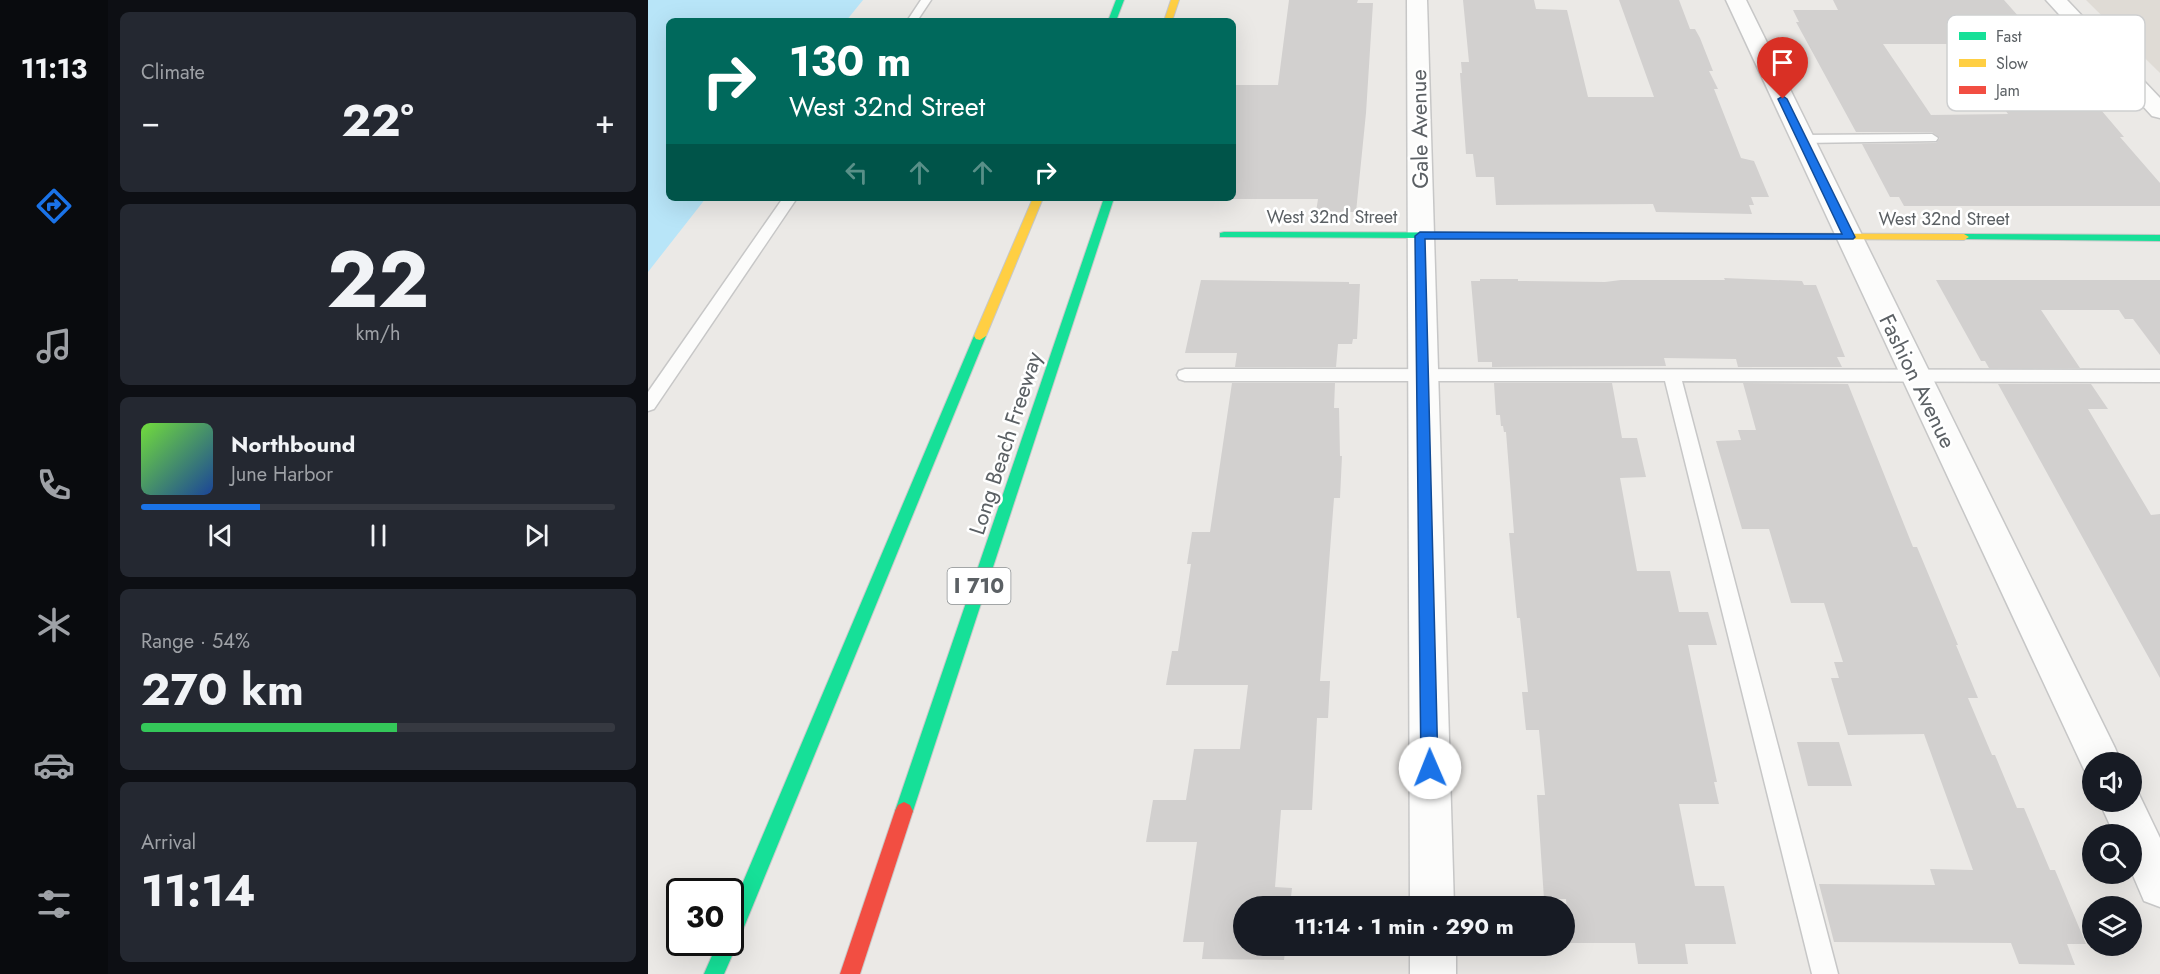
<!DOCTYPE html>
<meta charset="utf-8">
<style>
body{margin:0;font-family:Jost,sans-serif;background:#242831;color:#f1f3f6;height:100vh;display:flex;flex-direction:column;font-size:22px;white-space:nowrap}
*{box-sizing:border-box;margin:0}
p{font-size:20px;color:#9ea1a6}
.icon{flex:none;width:33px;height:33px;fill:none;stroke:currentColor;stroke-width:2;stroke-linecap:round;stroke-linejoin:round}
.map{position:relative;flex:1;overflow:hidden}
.drawer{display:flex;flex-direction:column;gap:12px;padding:12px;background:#0d0f14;width:540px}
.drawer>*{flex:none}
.banner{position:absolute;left:18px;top:18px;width:570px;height:183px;border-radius:9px;box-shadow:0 6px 24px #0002;background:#00695c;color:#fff;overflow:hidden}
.tools{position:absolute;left:1434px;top:752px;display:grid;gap:12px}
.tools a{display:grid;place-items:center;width:60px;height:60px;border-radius:50%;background:#171b24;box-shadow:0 6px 24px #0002;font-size:30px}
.speed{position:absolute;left:18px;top:878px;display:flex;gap:12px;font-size:30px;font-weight:700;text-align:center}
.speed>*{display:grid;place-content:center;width:78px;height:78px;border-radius:50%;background:#171b24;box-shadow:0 6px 24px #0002;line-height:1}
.speed .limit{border:3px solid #111;border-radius:9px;background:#fff;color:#111}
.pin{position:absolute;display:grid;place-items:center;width:51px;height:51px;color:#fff;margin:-62px -26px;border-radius:50% 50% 50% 0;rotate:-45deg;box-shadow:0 0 6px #0007}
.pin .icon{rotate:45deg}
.me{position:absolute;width:66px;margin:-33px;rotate:359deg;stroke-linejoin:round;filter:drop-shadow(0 0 4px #0008)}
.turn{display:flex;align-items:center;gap:21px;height:126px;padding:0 24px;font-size:27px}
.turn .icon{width:78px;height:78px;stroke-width:2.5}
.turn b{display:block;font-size:42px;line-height:51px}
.lanes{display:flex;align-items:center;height:57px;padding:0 24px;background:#0003;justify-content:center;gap:30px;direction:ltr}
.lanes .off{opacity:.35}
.big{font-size:45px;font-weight:700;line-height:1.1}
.drawer .tile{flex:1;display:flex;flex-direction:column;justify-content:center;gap:9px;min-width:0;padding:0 21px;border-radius:9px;background:#242831}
.drawer .dial{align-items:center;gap:0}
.dial b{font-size:78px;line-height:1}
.song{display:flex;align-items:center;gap:18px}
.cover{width:72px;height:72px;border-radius:9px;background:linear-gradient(135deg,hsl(100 70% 55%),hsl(220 70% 35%))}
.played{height:6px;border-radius:3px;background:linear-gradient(90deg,#1a73e8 25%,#363941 25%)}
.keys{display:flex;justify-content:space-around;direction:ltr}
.heat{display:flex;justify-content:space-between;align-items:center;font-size:33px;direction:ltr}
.charge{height:9px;border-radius:4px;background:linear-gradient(90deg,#34c759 54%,#363941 0)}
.trip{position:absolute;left:585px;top:896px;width:342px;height:60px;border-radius:30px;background:#171b24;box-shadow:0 6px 24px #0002;font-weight:700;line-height:60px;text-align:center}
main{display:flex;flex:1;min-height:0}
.menu{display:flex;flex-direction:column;width:108px;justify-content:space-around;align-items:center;background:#090b0e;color:#9ea1a6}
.menu .icon{width:42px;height:42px}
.menu .active{color:#1a73e8}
.menu b{font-size:27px;color:#f1f3f6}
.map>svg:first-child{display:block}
.education{fill:#dfdbd5}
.water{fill:#b8e5f8}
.building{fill:#d2d0cf;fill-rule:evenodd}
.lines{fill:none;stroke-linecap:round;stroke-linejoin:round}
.lane-casing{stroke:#c7c7c7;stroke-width:3}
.street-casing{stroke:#c7c7c7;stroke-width:3}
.fast-casing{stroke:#c7c8c8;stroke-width:2}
.slow-casing{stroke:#c7c8c8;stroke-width:2}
.jam-casing{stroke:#c7c8c8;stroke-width:2}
.lane{fill:#fcfcfb;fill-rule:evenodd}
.street{fill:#fcfcfb;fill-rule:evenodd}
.fast{fill:#16e098;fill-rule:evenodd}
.slow{fill:#ffcf43;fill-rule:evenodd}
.jam{fill:#f24e42;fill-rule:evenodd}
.route{fill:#1a73e8;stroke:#114b97;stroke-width:1.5}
.labels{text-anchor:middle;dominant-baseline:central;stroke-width:5;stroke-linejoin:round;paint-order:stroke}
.far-street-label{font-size:18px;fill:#5b6064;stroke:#fff}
.shield{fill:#fff;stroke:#8c9092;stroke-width:1.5}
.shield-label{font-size:21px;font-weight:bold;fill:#5b6064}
.street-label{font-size:22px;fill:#5b6064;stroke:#fff}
.key{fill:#fff;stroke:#cecfd0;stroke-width:1.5}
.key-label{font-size:16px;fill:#5b6064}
</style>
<main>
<nav class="menu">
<b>11:13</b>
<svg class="icon active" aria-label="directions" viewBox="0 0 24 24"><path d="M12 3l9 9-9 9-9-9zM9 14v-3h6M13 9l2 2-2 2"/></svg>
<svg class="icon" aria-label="music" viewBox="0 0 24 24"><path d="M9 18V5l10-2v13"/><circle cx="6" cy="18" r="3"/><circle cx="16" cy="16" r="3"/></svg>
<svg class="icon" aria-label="phone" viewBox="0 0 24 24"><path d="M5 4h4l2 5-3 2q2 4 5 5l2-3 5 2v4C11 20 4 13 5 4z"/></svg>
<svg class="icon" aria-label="climate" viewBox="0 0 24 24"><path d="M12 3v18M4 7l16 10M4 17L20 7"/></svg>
<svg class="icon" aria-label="car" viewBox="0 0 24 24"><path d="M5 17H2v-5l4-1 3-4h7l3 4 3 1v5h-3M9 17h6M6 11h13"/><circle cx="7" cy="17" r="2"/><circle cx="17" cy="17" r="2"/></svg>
<svg class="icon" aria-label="filters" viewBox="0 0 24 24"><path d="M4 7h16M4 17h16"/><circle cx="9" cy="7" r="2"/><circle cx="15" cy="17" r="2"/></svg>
</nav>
<section class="drawer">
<div class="tile"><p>Climate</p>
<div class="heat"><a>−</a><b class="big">22°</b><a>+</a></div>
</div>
<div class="tile dial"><b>22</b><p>km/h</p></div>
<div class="tile">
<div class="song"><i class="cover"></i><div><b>Northbound</b><p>June Harbor</p></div></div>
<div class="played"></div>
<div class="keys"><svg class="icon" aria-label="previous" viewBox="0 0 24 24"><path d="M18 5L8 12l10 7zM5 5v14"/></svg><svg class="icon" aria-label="pause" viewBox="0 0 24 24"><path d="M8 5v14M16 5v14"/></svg><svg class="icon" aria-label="next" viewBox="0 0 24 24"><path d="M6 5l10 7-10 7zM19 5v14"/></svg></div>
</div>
<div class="tile"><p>Range · 54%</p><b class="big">270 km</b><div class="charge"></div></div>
<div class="tile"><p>Arrival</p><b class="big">11:14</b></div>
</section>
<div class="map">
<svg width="1512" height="974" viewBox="0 0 1512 974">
<rect width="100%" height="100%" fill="#ebe9e6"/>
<!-- education -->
<path class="education" d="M1438,0H1512V73Z"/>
<!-- water -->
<path class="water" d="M0,0H215L198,21H21V198H58L0,272Z"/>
<!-- building -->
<path class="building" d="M641,0H710L709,3H725L718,113L708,212H668L670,199H585V97L588,85H630Z
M815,0H886L888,9L919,10L940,97H1006L971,0H1031L1042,29H1047L1052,38L1065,71H1061L1070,89H1066L1093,158L1106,161L1121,197H1103L1106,205H1101L1104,214L1008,212L1005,204L848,205L846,177H828L825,154H818L812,73H814L813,62H821Z
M1185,0H1356L1436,90L1476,137H1472L1512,183V206H1256L1251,197H1242L1214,144L1288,143L1292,138L1284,132H1208L1148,22H1151L1145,10H1190ZM1235,44H1309L1360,114L1283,115Z
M1076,278L1154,281L1156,285H1168L1197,357H1189L1194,367H1090L1088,359L1016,358L1018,366L844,367V362H830L823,281H832V279H870V281L957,282L973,280H1077Z
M553,280L701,282V284H712L709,339H705L704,344H690L688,367H587L589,353H537Z
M1288,280H1512V355L1485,319H1477L1471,310H1393L1432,368H1341L1337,361H1333Z
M584,383H687L686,408H691L692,456H694L692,498H686L672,681H682L680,718H669L664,810H633L627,887L644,888L642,906H596V945H638L636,960L554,959L556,942H535L549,842H498L505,800H538L546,749H592L600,685H518L524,651H530L543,564H539L544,532H562Z
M846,383H964L974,438H989L998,477L972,478L989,571H1022L1031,612H1060L1069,645H1040L1069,782H1066L1071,804H1031L1047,886H1076L1088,944H1037L1040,964H990L987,943H922L918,899H896L889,795H897L891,730H878L874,692H880L872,618H869L861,533H866L858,432H856L855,426H853L852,415H848Z
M1095,383L1200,384L1265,547H1269L1310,645H1308L1330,698H1320L1344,755H1347L1369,808H1376L1402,870H1407L1438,944H1419L1427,965L1371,964L1363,943L1186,942L1171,884L1287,885L1282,869L1325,870L1276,734L1200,735L1183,678H1191L1186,662H1195L1176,603H1143L1121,529H1094L1068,441L1093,440L1090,430H1108Z
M1350,384H1443L1460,409H1440L1503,515L1512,514V678Z
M1149,742H1191L1204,786H1160Z"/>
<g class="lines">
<!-- lane casing -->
<g class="lane-casing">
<path id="lane" d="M273,0H283L269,21H259Z
M1284,134L1290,138L1288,141L1154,143L1148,139L1154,135Z
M135,198H149L6,409L0,411V392Z
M537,369L1512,370V382L1034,381L1190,974H1164L1017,381H537L531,379L529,375L531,371Z"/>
</g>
<!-- street casing -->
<g class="street-casing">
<path id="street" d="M759,0H779L806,906H762Z
M1078,0H1098L1467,748L1473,762H1444V778L1439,776Z
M1398,0H1419L1512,98V118L1504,116Z
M1484,785L1487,786L1512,838V907L1496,901L1484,873V834H1466L1451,801H1484Z
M762,945H808V974H762Z"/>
</g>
<!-- fast casing -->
<g class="fast-casing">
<path id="fast" d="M468,0H476L468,21H460Z
M456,198H466L265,811L262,817L256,820L250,817L247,811Z
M576,232L1011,233L1016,236L1011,239L572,237V233Z
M1316,234L1512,235V241L1312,239L1311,237Z
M332,332L338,336L87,949L76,974H56L70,942H82V913L326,336Z"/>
</g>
<!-- slow casing -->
<g class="slow-casing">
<path id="slow" d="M523,0H531L524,21H516Z
M385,198H395L338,336L332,340L328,339L326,336Z
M1011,233L1316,234L1321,237L1316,240L1007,238V234Z"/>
</g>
<!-- jam casing -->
<g class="jam-casing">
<path id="jam" d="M256,802L262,805L265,811L212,974H192L247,811L250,805Z"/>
</g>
<!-- lane -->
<use href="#lane" class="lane"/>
<!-- street -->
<use href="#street" class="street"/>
<!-- fast -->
<use href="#fast" class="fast"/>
<!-- slow -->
<use href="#slow" class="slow"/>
<!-- jam -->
<use href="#jam" class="jam"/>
</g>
<!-- route -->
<path class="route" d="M1135,96L1139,99L1207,237L1205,239H777L790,768L788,773L782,776L776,773L773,768L767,236L772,232L1194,234L1130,99Z"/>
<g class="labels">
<!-- far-street labels -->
<g class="far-street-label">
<text x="684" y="217">West 32nd Street</text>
<text x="1296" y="219">West 32nd Street</text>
</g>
<!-- shield labels -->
<rect class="shield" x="299.5" y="568" width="63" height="36" rx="4.5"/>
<g class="shield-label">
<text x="331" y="586">I 710</text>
</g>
<!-- street labels -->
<g class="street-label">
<text transform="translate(771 129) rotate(-91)">Gale Avenue</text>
<text transform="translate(1270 381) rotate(64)">Fashion Avenue</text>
<text transform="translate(357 443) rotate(-72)">Long Beach Freeway</text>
</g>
</g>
<!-- legend -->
<rect x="1299" y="15" width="198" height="96" rx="9" class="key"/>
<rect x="1311" y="32" width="27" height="8" fill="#16e098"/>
<rect x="1311" y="59" width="27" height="8" fill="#ffcf43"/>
<rect x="1311" y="86" width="27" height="8" fill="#f24e42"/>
<g class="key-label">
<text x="1348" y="42">Fast</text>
<text x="1348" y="69">Slow</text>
<text x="1348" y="96">Jam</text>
</g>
</svg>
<div class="tools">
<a><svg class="icon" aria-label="sound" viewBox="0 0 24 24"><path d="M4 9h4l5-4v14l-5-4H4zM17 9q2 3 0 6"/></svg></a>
<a><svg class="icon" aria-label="search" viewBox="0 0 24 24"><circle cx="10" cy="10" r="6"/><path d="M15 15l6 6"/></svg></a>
<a><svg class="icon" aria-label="layers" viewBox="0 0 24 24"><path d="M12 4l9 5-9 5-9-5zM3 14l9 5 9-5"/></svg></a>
</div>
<div class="speed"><div class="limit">30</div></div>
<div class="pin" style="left:1135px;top:99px;background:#d93025"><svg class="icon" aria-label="arrive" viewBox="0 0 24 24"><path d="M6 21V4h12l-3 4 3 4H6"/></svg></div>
<svg class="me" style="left:782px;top:768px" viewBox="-20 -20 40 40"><circle r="19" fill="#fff"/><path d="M0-13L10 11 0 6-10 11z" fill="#1a73e8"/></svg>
<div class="trip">11:14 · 1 min · 290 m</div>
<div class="banner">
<div class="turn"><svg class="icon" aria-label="right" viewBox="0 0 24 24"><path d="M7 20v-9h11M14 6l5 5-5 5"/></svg><div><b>130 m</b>West 32nd Street</div></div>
<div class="lanes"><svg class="icon off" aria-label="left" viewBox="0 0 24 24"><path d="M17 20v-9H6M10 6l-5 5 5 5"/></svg><svg class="icon off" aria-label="ahead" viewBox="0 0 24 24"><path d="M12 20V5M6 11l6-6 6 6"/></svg><svg class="icon off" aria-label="ahead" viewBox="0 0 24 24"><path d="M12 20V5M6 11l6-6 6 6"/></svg><svg class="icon" aria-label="right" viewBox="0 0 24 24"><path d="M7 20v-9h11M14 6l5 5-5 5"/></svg></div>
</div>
</div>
</main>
